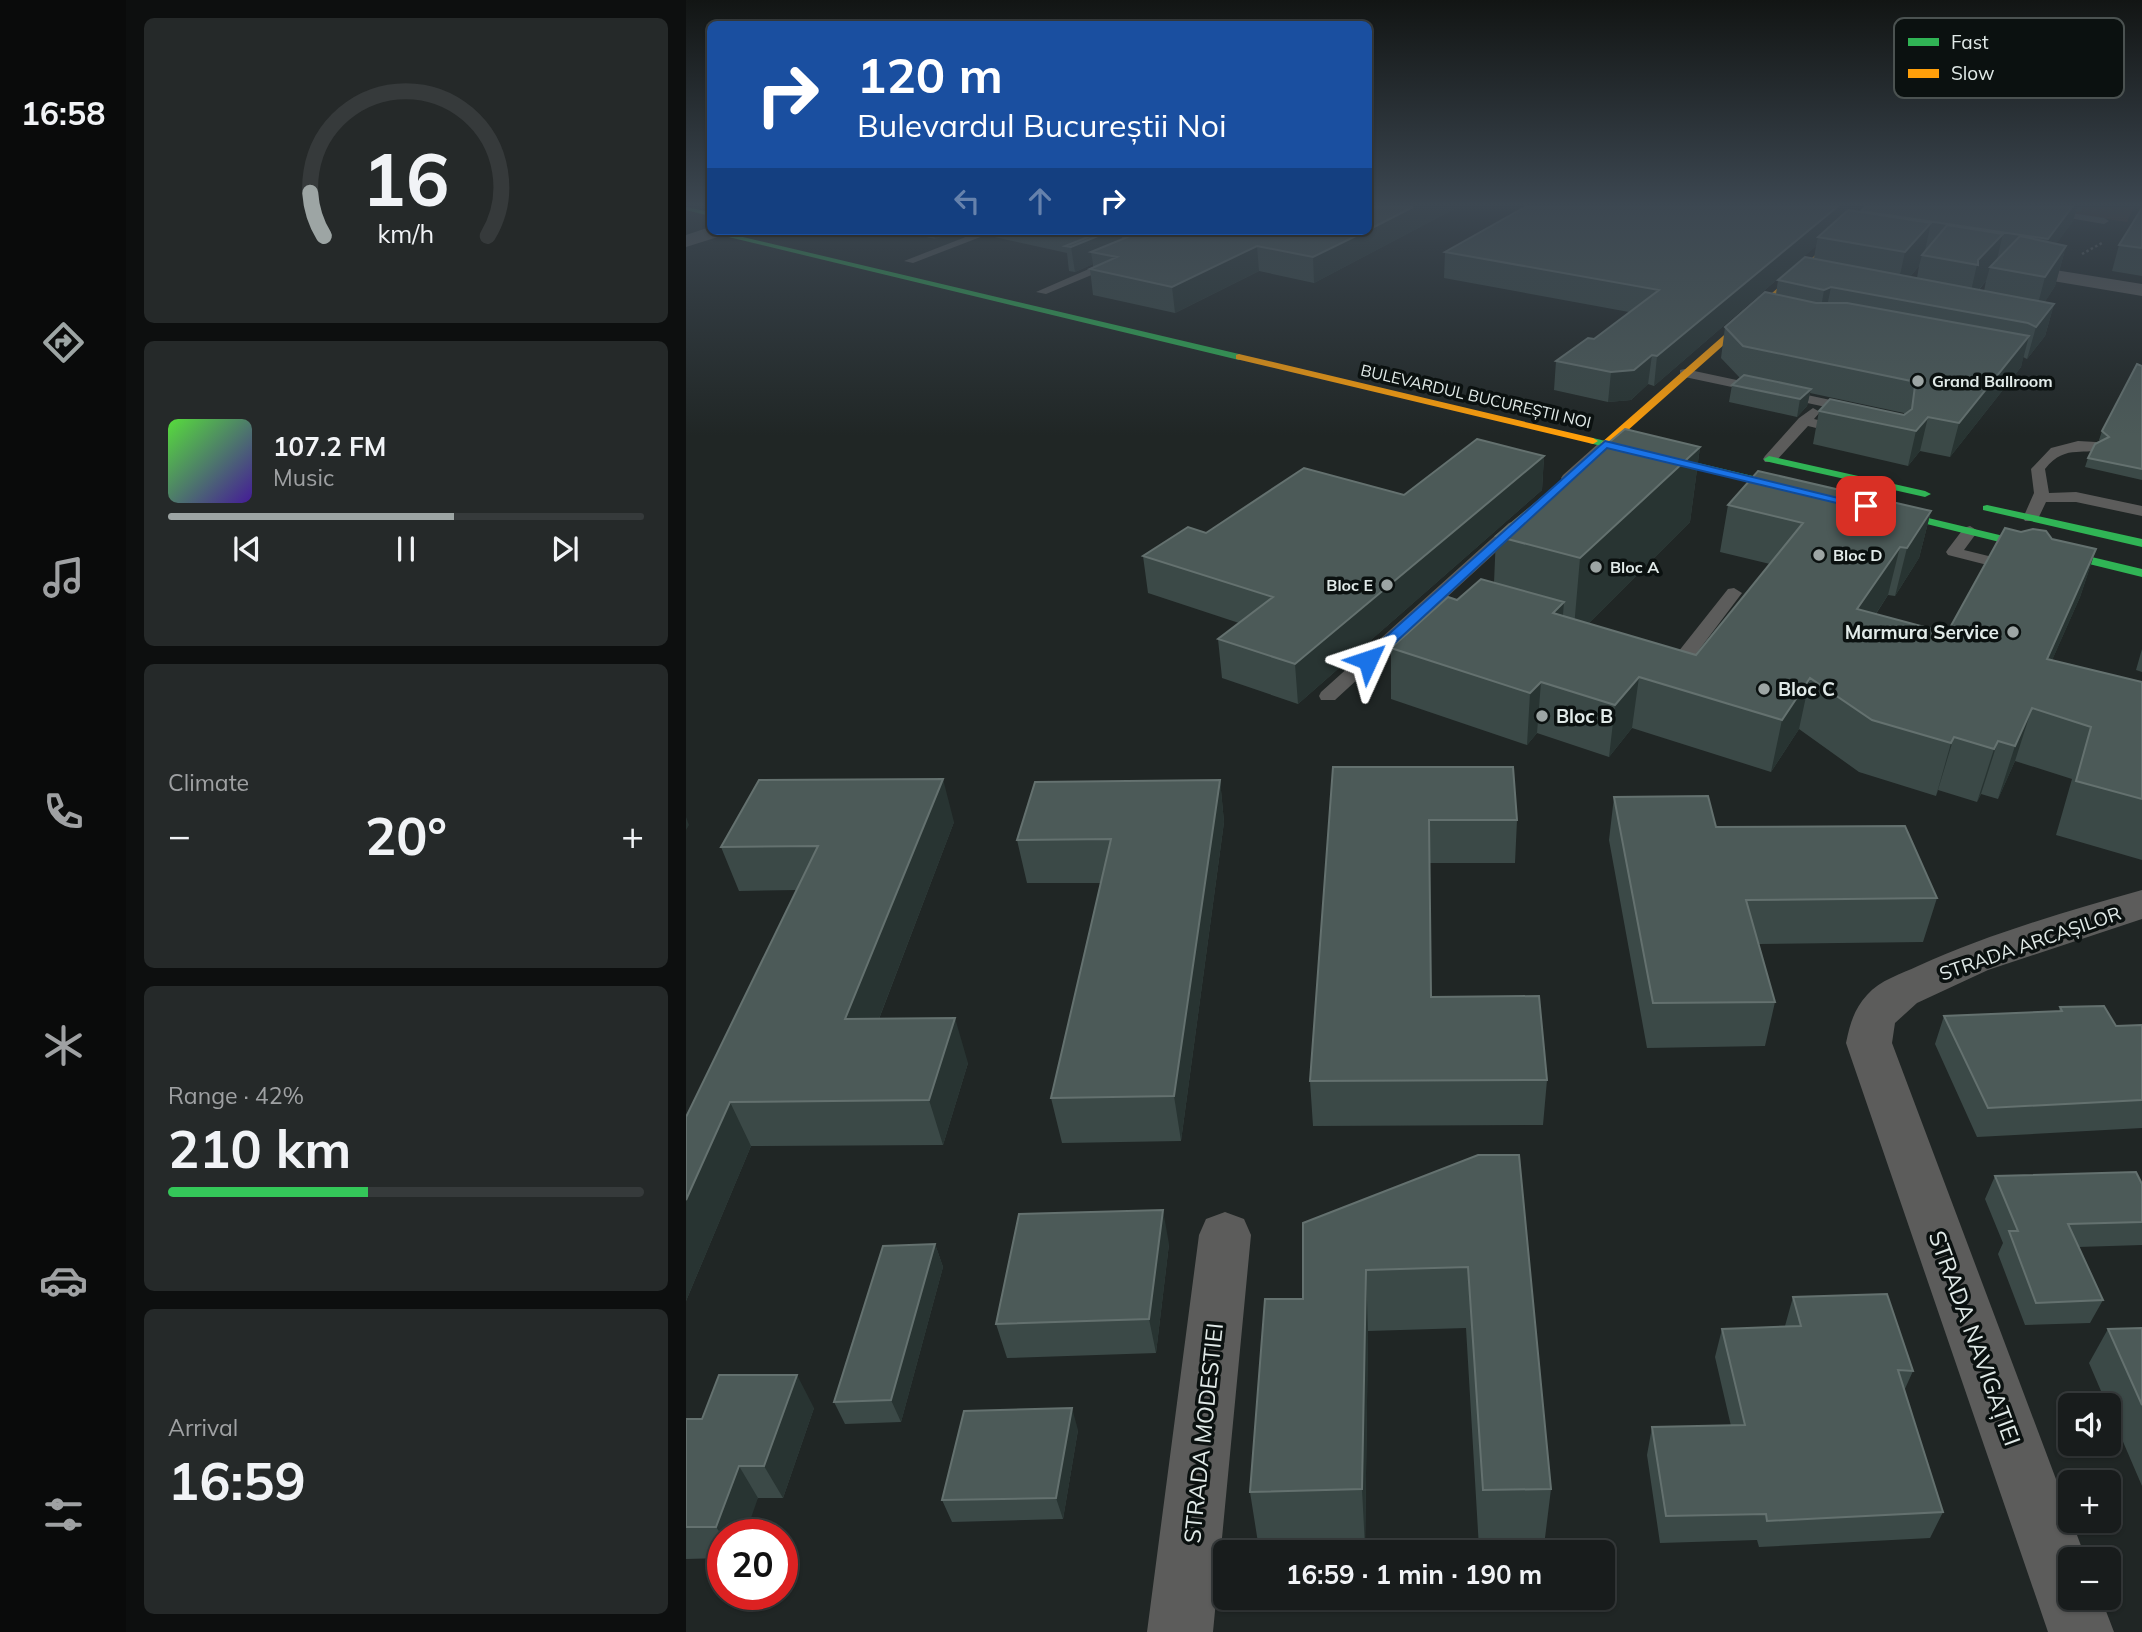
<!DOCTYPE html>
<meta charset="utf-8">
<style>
body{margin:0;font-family:Mulish,sans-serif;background:#252929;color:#f1f3f6;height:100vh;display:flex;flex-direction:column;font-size:26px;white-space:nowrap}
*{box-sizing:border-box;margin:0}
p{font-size:23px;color:#9fa1a3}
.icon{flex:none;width:38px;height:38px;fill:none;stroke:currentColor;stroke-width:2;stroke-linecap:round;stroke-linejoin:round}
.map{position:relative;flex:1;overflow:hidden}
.panel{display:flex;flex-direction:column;gap:18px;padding:18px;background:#0d0f0f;width:560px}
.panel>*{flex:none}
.guide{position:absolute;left:21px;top:21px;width:665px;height:214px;border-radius:10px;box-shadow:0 2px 5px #0004,0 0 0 2px #363a3b;background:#1a4fa0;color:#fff;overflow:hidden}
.buttons{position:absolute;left:1372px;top:1393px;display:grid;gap:14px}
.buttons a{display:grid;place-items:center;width:63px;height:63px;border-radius:10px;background:#181c1c;box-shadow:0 2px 5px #0004,0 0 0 2px #363a3b;font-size:35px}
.speed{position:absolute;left:21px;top:1519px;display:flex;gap:14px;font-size:35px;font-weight:700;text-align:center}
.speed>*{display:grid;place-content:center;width:91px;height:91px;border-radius:50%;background:#181c1c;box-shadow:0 2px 5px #0004,0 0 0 2px #363a3b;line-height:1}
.speed .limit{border:10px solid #d22;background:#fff;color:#111}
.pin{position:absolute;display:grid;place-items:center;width:60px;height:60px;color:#fff;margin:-30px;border-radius:14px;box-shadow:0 4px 10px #0006}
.me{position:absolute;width:77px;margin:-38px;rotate:48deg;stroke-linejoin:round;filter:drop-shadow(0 0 5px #0008)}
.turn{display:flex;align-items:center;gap:24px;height:147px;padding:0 35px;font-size:32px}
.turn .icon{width:91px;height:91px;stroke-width:2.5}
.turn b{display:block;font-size:49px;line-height:60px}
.lanes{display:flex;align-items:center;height:66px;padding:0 35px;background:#0003;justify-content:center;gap:35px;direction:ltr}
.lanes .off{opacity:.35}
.big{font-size:52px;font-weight:700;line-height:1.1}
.panel .tile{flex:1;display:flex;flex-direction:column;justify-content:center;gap:10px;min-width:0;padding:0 24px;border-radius:10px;background:#252929}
.panel .dial{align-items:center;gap:0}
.dial svg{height:182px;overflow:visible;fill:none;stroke:#363a3b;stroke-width:7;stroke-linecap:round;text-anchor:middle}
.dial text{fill:#f1f3f6;stroke:none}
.song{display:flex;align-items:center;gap:21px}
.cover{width:84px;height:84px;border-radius:10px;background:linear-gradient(135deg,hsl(110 70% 55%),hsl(260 70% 35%))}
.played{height:7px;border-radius:4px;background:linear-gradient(90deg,#9da5a4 60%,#363a3b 60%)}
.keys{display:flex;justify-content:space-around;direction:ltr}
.heat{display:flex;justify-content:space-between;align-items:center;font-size:38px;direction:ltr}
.charge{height:10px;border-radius:5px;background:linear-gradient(90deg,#34c759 42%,#363a3b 0)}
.trip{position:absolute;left:527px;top:1540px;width:402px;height:70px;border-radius:10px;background:#181c1c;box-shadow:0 2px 5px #0004,0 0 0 2px #363a3b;font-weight:700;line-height:70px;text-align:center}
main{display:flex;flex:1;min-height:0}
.menu{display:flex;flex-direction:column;width:126px;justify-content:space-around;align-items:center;background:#0a0b0b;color:#9fa1a3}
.menu .icon{width:49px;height:49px}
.menu .active{color:#9da5a4}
.menu b{font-size:32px;color:#f1f3f6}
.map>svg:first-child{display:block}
.green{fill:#4a302a}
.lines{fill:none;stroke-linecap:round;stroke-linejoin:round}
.path{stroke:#616262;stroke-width:2.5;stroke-dasharray:2.5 2.5;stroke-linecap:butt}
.lane{fill:#5c5c5b;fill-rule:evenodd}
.street{fill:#5c5c5b;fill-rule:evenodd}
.fast{fill:#30b455;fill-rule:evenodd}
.slow{fill:#ff9f0a;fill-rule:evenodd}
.wall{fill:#3b4947;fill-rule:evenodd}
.shaded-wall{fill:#283432}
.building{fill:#4c5a58;stroke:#64716f;stroke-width:2}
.route{fill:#1a73e8;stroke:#114b97;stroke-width:2}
.poi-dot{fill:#9da5a4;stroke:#0b1110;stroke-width:2.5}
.labels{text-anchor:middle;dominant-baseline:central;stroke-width:7;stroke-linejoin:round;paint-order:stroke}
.far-poi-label{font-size:16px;font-weight:bold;fill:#e1eae8;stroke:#0b1110;text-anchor:start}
.far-street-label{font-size:16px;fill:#e1eae8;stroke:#0b1110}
.poi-label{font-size:19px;font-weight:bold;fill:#e1eae8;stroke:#0b1110;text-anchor:start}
.street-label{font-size:19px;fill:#e1eae8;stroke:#0b1110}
.near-street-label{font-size:23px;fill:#e1eae8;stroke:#0b1110}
.key{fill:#0b1110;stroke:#4b5251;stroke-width:2}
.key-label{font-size:19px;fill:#e1eae8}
</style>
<main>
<nav class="menu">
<b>16:58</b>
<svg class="icon active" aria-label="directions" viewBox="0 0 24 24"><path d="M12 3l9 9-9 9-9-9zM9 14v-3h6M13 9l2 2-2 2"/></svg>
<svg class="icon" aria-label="music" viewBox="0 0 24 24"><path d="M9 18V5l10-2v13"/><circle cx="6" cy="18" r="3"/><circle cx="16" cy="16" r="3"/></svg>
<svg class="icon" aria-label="phone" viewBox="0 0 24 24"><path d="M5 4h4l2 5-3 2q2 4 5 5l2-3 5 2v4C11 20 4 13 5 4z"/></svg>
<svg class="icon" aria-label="climate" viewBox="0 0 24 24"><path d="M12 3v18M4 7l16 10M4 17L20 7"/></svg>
<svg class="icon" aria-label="car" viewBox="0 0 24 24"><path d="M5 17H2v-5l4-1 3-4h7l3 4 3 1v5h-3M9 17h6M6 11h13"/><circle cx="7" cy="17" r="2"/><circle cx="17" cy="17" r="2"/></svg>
<svg class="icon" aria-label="filters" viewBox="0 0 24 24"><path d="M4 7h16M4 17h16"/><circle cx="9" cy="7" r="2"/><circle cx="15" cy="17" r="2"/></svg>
</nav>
<section class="panel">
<div class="tile dial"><svg viewBox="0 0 100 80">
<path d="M14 69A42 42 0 1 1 86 69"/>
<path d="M14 69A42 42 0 0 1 8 50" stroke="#9da5a4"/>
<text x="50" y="56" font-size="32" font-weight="700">16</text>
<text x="50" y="72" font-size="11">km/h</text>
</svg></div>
<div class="tile">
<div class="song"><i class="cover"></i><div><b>107.2 FM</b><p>Music</p></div></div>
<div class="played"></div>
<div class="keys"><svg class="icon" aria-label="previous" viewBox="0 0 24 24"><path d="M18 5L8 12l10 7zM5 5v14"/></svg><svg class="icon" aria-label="pause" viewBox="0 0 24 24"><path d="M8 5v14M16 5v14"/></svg><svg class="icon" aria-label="next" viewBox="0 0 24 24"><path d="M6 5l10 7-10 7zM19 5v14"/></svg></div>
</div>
<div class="tile"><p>Climate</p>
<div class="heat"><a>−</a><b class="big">20°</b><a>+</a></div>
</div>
<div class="tile"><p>Range · 42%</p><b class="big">210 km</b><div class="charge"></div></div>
<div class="tile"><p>Arrival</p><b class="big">16:59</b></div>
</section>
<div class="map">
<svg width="1456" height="1632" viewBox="0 0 1456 1632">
<rect width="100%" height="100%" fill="#202625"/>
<!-- green -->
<path class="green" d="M1340,207H1444L1447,208L1441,222Z"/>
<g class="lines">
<!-- path -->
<path class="path" d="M1396,254L1416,243"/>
<!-- lane -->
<path class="lane" d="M1319,207H1346L1418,218L1423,221L1418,224Z
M295,231H310L227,263L218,261Z
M443,231H457L440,240L453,250L451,256L360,294L350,292L442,252L437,246L423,241Z
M999,369L1168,405L1175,409L1168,413L994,376V370Z
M1127,408L1134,412L1128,419L1164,428L1166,431L1159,435L1122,426L1089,462H1079L1077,459L1079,456L1113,418Z
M919,441L926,445L924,448L887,481H877L875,478L877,475L914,442Z
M1392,441L1410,442L1417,446C1401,459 1381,441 1359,469L1363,493L1390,492L1456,506V516L1390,502H1360L1351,521H1339L1337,518L1348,493L1345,469L1365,448Z
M829,521L837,526L835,529L649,700H635L633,696L635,692L823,523Z
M1284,526L1292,531L1278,550L1335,564L1337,567L1335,570L1329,572L1262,555L1260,552L1262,549L1278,528Z
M1048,588L1056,593L991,679H977L975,675L977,671L1042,589Z"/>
<!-- street -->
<path class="street" d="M24,227V231L37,232L35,236L0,247V235Z
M1320,262L1456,284V296L1313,272L1310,268L1313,264Z
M1456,890V919L1302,970L1231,1003L1209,1023L1206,1043L1400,1559H1384V1598H1415L1428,1632H1362L1160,1043C1164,1024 1168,1009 1181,995C1194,980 1215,974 1232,966C1303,934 1381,911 1456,890Z
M539,1212L558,1219L565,1235L527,1632H461L513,1235L520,1219Z"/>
<!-- fast -->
<path class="fast" d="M0,207L24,212V216L0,210Z
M23,229L553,354L558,357L553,360L26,233Z
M907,438L1117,488L1123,491L1117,494L903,443L902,441Z
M1083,456L1239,491L1245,494L1239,497L1079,461L1078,459Z
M1301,505L1456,539V547L1297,510V506Z
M1192,506L1456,569V577L1188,511V507Z"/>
<!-- slow -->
<path class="slow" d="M1184,207H1193L923,447H915V443Z
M553,354L907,438L912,441L907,444L550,359V355Z"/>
</g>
<!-- wall -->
<path class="wall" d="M682,207H772L628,283L573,271L489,313L407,295L404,269L407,268V264L389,272L383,271L381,253L304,236L303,231H437L435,232L436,239L444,236V231H682Z
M839,207H1175L1170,211L1175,212L1179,207H1397L1394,212L1390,211L1387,221L1370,244L1380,246L1369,286L1358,303L1368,304L1359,336L1341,359L1337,357L1335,367L1264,457L1234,451L1222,466L1127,444L1133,411L1218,415V413L1124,393L1121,406L1111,417L1043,402L1046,385L1054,378L1035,358L1039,327L1090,294L1092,280L1128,258L1130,246L968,386L962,384L945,400L922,402L868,390L870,361L908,339L943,312L758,278L759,252ZM1233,266L1231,278L1224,277ZM1300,281L1298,291L1293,290Z
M1456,208V276L1426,271L1433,245Z
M212,231H272L249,239Z
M1456,366V480L1399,467L1402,458L1414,441L1413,440L1416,431Z
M1014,447L1004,522L902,624L1010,655L1084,564L1034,552L1042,505L1245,511L1233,558L1209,596L1202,595L1190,614L1261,633L1366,539L1410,549L1394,597L1366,660L1456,682V860L1370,835L1386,779L1329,761L1312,799L1295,794L1291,802L1252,790L1250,796L1173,772L1113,729L1085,772L946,728L923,757L851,733L841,745L705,699V648L771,600L808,583L810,536Z
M858,456L856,490L612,704L536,678L532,639L553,623L462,593L457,556L520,533L718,495Z
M1456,649V672L1450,670Z
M647,767L831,820L829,863H743L745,997L861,1080L857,1125L627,1126L624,1081Z
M534,780L538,822L495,1141L376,1143L365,1098L415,883H341L331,840Z
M928,797L1030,827L1251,898L1237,942L1073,944L1089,1002L1079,1046L961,1048L923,840Z
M268,822L193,1019L282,1063L257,1145L65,1146L0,1301V1117L111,890L53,891L35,847Z
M1374,1007L1430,1026L1456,1025V1128L1291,1137L1249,1044L1258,1016L1373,1011Z
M792,1155L865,1489L858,1546L793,1548L780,1328L682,1331L679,1547L573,1549L564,1492L617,1299Z
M1309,1176L1456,1184V1245L1392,1247L1417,1300L1404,1323L1339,1325L1312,1254L1317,1243L1299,1199Z
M249,1244L257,1267L215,1422L159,1424L148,1402Z
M483,1244L470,1353L321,1358L310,1324Z
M1107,1297L1227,1371L1218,1391L1257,1512L1244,1538L1073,1547L1071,1540L974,1543L961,1455L966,1427L1045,1426L1029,1357L1036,1329L1099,1326Z
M1456,1328V1486L1423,1409V1405H1421L1403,1363L1422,1329Z
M128,1408L97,1498H72L37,1535V1558L0,1559V1419H16Z
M392,1430L377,1519L266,1522L256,1500Z"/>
<!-- shaded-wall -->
<path class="shaded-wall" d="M727,207H772L628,283L627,257L680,231H682V230Z
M1151,207H1175L1139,238L1132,237L1130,246L968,386L971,356Z
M1386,207H1391L1387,221L1355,265L1362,239Z
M1245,223L1238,255H1236L1233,266L1210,293L1219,252Z
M247,231H272L249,239Z
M420,231H437L435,232L438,251L405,252L407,264L389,272L385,247Z
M1317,234L1309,268L1304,267L1300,281L1283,300L1292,260Z
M571,246L573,271L489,313L486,287Z
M1380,246L1369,286L1348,319L1359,277Z
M1145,287L1139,317L1133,320L1138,290Z
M1368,304L1359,336L1341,359L1350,327Z
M1343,336L1335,367L1264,457L1273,423Z
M966,355L962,384L945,400L922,402L925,372Z
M1125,389L1121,406L1111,417L1114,399Z
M1242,417L1234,451L1222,466L1230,431Z
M1014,447L1004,522L887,639L894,558Z
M858,456L856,490L612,704L609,664Z
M1245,511L1233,558L1209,596L1221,548Z
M1214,547L1202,595L1160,659L1171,609Z
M1410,549L1394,597L1344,710L1361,659Z
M878,602L874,652L867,613Z
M953,677L946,728L923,757L929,705Z
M1124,678L1113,729L1085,772L1096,720Z
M855,682L851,733L841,745L844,693Z
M1346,708L1329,761L1312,799L1329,746Z
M1268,737L1252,790L1250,796L1265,743Z
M1312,741L1295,794L1291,802L1308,749Z
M257,779L268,822L176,1063L159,1019Z
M534,780L538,822L495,1141L488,1096Z
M0,817L3,825L0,830Z
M269,1018L282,1063L257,1145L243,1100Z
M44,1102L65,1146L0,1301V1200Z
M477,1210L483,1244L470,1353L463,1319Z
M249,1244L257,1267L215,1422L205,1400Z
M680,1270L682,1331L679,1547L676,1489Z
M111,1375L128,1408L97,1498L78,1466Z
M386,1408L392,1430L377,1519L370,1498Z
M53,1466L72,1498L59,1535H37V1537L30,1527Z"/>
<!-- building -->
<path class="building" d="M682,207H727L682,230Z
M839,207H1151L971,356L966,355L948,370L925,372L870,361L902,338L908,339L973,290L759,252Z
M1179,207H1386L1362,239L1175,211Z
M1456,208V248L1433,245Z
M1162,210L1245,223L1219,252L1132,237Z
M1261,225L1317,234L1292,260V265L1236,255Z
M388,231H424L385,247L379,246L407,235Z
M450,231H680L627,257L571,246L486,287L404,269L431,257L405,252L449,234Z
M1334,236L1380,246L1359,277L1304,267Z
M1119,257L1368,304L1350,327L1342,323L1145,287L1138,290L1092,280Z
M1079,292L1130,303H1161L1343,336L1273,423L1242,417L1230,431L1133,411L1144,399L1218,415L1226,409L1229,386L1225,381L1057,346L1039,327Z
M1451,364L1456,366V469L1402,458L1409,444L1423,437L1416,431Z
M1058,375L1125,389L1114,399L1046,385Z
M939,429L1014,447L894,558L810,536Z
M791,439L858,456L609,664L532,639L587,597L457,556L502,527L520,533L618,468L718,495Z
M1072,471L1245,511L1221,548L1214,547L1171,609L1261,633L1319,528L1335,532L1347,529L1360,531L1366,539L1410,549L1361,659L1456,682V799L1390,781L1405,727L1346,708L1329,746L1312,741L1308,749L1268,737L1265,743L1186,720L1124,678L1096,720L953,677L929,705L855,682L844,693L705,648L762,597L771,600L795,579L878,602L867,613L1010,655L1117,523L1042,505Z
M647,767H827L831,820H743L745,997L853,996L861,1080L624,1081Z
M257,779L159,1019L269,1018L243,1100L44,1102L0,1200V1117L132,846L35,847L73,780Z
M534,780L488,1096L365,1098L425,839L331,840L349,782Z
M1022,796L1030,827L1219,826L1251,898L1060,900L1089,1002L967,1003L928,797Z
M1418,1006L1430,1026L1456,1025V1100L1302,1108L1258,1016L1376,1011L1374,1007Z
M792,1155H833L865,1489L797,1490L782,1267L680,1270L676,1489L564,1492L579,1299H617V1223Z
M1450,1172L1456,1184V1222L1382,1224L1417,1300L1350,1303L1323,1231H1332L1309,1176Z
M477,1210L463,1319L310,1324L333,1214Z
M249,1244L205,1400L148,1402L197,1246Z
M1201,1294L1227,1371L1212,1370L1257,1512L1081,1521L1080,1514L980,1516L966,1427L1059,1425L1036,1329L1115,1326L1107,1297Z
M1456,1328V1405L1422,1329Z
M33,1375H111L78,1466H53L30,1527H0V1419H16Z
M386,1408L370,1498L256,1500L278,1411Z"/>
<!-- sky -->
<linearGradient id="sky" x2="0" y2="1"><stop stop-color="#121514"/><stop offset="0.47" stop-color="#3c4751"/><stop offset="1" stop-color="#3c4751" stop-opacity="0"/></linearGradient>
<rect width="1456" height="436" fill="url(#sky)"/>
<!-- route -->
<path class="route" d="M919,441L1185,506L1180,510L921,448L687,663H677V657Z"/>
<!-- markers -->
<g class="poi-dot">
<circle cx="1232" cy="381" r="7"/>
<circle cx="1133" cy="555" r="7"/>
<circle cx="910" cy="567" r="7"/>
<circle cx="701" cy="585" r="7"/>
<circle cx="1327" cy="632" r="7"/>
<circle cx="1078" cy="689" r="7"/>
<circle cx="856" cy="716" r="7"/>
</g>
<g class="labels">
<!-- far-poi labels -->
<g class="far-poi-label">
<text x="1246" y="381">Grand Ballroom</text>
<text x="1147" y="555">Bloc D</text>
<text x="924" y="567">Bloc A</text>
<text x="687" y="585" text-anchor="end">Bloc E</text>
</g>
<!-- far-street labels -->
<g class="far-street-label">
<text transform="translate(790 396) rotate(13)">BULEVARDUL BUCUREȘTII NOI</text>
</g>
<!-- poi labels -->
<g class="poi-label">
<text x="1313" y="632" text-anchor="end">Marmura Service</text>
<text x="1092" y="689">Bloc C</text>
<text x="870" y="716">Bloc B</text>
</g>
<!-- street labels -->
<g class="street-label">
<text transform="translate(1344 943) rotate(-19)">STRADA ARCAȘILOR</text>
</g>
<!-- near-street labels -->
<g class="near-street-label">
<text transform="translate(1289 1338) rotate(70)">STRADA NAVIGAȚIEI</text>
<text transform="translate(517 1433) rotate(-84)">STRADA MODESTIEI</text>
</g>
</g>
<!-- legend -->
<rect x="1208" y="18" width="230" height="80" rx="10" class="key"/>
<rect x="1222" y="38" width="31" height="8" fill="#30b455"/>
<rect x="1222" y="69" width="31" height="9" fill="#ff9f0a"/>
<g class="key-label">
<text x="1265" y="49">Fast</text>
<text x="1265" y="80">Slow</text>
</g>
</svg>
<div class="buttons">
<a><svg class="icon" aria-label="sound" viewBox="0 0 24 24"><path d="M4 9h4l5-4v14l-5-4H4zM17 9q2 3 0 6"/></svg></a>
<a>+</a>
<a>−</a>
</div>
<div class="speed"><div class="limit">20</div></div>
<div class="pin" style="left:1180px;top:506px;background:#d93025"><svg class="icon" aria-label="arrive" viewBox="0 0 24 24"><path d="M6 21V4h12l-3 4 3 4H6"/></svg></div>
<svg class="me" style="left:682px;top:660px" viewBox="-20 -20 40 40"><path d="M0-17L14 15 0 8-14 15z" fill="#1a73e8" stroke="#fff" stroke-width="4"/></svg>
<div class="trip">16:59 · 1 min · 190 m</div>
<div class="guide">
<div class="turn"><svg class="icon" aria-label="right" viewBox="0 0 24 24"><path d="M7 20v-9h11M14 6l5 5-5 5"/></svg><div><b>120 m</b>Bulevardul Bucureștii Noi</div></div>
<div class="lanes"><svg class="icon off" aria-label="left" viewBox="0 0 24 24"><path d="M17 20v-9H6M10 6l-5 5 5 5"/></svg><svg class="icon off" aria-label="ahead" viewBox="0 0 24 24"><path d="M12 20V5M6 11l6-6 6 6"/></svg><svg class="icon" aria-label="right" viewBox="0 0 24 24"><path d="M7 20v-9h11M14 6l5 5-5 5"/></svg></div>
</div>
</div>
</main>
